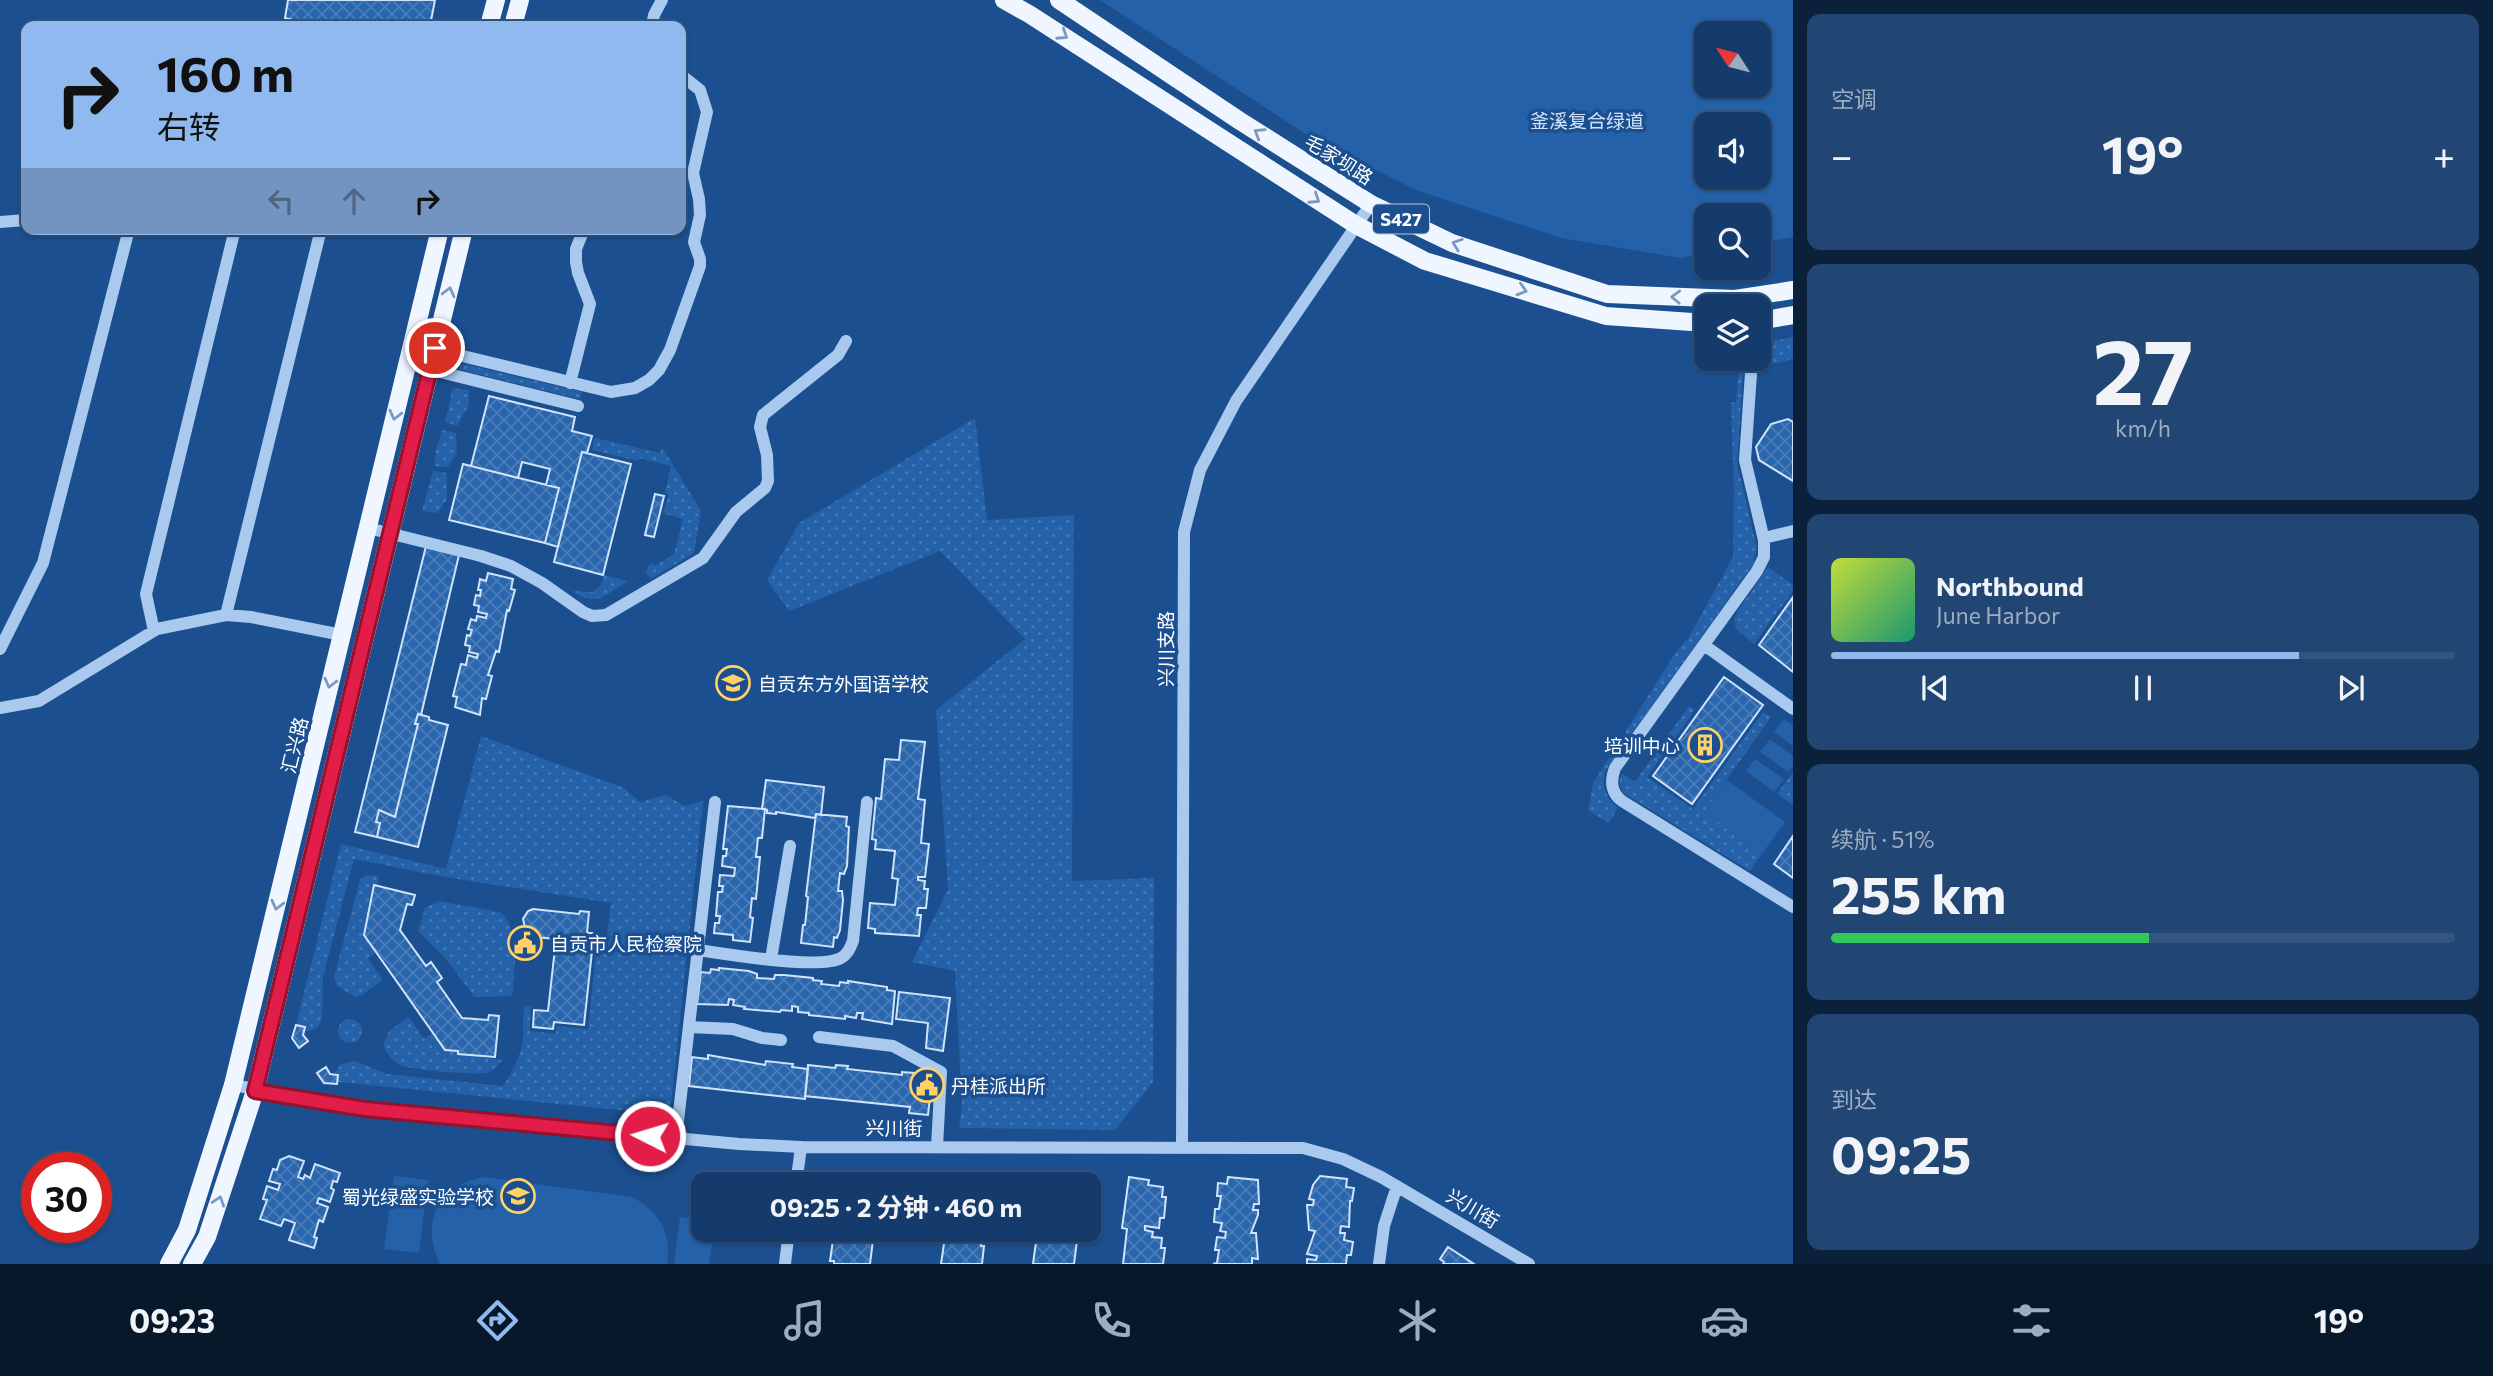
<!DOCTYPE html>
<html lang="zh">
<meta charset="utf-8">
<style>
body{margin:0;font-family:Commissioner,"Noto Sans SC",sans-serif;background:#214673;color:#f1f3f6;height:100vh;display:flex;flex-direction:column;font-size:26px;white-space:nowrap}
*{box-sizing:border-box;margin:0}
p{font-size:23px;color:#9dadc1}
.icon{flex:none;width:38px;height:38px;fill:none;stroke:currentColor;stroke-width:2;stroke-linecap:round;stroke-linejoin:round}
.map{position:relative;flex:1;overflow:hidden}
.sheet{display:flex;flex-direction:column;gap:14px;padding:14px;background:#0b203b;width:700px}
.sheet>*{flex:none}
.guide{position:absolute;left:21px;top:21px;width:665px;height:214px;border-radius:14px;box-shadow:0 2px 5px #0004,0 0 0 2px #33557e;background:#90b9f0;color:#111;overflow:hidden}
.needle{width:46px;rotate:306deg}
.tools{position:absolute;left:1694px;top:21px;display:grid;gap:14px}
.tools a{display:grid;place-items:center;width:77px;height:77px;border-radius:14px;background:#143b6b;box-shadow:0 2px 5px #0004,0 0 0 2px #33557e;font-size:35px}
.speed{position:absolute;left:21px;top:1152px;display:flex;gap:14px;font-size:35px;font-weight:700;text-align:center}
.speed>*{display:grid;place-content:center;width:91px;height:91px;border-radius:50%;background:#143b6b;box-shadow:0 2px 5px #0004,0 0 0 2px #33557e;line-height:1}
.speed .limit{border:10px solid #d22;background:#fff;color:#111}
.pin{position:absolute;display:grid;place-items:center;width:60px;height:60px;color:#fff;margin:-30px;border:4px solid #fff;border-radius:50%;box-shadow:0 2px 7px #0007}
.me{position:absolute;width:77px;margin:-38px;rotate:275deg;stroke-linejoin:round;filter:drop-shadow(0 0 5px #0008)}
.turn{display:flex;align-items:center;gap:24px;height:147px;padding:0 21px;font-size:32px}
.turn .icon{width:91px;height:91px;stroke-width:2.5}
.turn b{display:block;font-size:49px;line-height:60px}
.lanes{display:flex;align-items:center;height:66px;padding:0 21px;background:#0003;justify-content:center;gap:35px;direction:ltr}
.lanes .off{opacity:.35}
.big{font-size:52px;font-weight:700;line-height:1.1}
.sheet .tile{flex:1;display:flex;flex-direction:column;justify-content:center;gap:10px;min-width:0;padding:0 24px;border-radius:14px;background:#214673}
.sheet .dial{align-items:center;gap:0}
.dial b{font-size:91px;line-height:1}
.song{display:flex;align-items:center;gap:21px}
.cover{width:84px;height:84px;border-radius:10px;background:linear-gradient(135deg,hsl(70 70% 55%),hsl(160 70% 35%))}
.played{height:7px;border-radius:4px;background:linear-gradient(90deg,#90b9f0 75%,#33557e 75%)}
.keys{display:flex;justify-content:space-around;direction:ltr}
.heat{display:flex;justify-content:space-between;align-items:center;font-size:38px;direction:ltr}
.charge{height:10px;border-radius:5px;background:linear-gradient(90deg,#34c759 51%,#33557e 0)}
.trip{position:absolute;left:691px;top:1172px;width:410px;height:70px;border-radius:14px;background:#143b6b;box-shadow:0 2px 5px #0004,0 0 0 2px #33557e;font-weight:700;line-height:70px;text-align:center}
.dock{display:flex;height:112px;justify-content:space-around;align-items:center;background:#08182b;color:#9dadc1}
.dock .icon{width:49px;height:49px}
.dock .current{color:#90b9f0}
.dock b{font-size:32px;color:#f1f3f6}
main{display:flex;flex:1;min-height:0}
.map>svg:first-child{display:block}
.grass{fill:url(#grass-dots)}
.park{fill:#2461a8;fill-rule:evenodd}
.building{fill:url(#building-cross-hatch);stroke:#cfe3fa;stroke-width:2}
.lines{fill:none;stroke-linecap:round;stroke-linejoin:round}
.minor{stroke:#a9c9ee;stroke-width:12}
.major{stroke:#f0f6ff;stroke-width:18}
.oneway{stroke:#7b9ac1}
.route-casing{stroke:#92132f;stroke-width:18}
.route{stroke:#e11d48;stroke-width:12}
.labels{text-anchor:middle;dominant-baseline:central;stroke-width:7;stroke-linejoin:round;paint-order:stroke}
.shield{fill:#1b4f8f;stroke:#bbcadd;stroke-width:2}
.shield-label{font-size:18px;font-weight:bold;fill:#fff}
.park-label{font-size:19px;fill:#cfe3fa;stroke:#1b4f8f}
.street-label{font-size:19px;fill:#fff;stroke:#1b4f8f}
.poi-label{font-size:19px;fill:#fff;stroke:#1b4f8f;text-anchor:start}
</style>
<main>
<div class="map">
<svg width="1793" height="1264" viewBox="0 0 1793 1264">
<defs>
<pattern id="grass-dots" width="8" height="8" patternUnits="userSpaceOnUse" patternTransform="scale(1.75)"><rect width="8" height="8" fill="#2461a8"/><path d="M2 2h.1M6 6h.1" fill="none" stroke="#4579b5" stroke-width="1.8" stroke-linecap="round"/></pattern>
<pattern id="building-cross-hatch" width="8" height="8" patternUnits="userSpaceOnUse" patternTransform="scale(1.75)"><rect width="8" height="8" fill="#2a66ad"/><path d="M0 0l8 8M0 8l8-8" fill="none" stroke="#4a7db9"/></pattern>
</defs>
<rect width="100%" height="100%" fill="#1b4f8f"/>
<!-- grass -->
<path class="grass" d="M1793,337V359L1760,367L1762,343Z
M1740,359H1744L1737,463L1757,548L1752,566L1605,771C1601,787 1606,798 1618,808L1609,823L1588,810L1593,783L1676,652L1689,637L1733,557L1734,490L1731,403L1736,402Z
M444,360H447L582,392L580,399L445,366L443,363Z
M453,388L469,390V405L457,426L445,422Z
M975,418L987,520L1074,515L1072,881L1154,878L1153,1082L1115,1130L959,1128L962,1104L955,971L912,962L948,889L936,710L1025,639L940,551L789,611L767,580L799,523Z
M442,430L456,433L457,453L448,467L434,466L436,449Z
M595,438L660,453L662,447L701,511L694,553L651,579L646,573L649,565L652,563L655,566L674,554L683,519L663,513L669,494L665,493L671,466L639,458L638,461L592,450Z
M433,471L447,473V499L438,513L422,511Z
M1768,567L1793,585V591L1754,644L1736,629L1734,620L1737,612Z
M604,575L628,581C605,595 597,608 572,591L593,592L600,586Z
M1689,706L1695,710L1647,777L1693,809L1763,712L1771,717L1704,812L1762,854L1750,871L1622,792L1619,783L1622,773L1635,782Z
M481,736L624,788L640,802L666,795L684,806L703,801L670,1115L338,1082V1075L334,1074L341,1064L355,1061L387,1074L503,1086C511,1074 519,1059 522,1045C525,1032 521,1019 525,1006H531L530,1031L556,1034L557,1026L588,1029L598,934H607L611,903L445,877L354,859L323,977L322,1020C318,1028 313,1032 304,1031V1027L296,1025L341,844L446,869Z
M1793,772V805L1777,794Z
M366,875L379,876L378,886H374L364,934L376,952L368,958L383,980L362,995L355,997L337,986L334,977L360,880Z
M438,901L500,912C520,927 514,971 513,993L511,996L475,997L444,957L418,931L425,908Z
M409,1017L424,1039L433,1033L445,1050L458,1051V1054L502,1060C498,1066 492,1072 485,1073C472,1075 411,1070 400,1065C391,1060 386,1053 383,1044L390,1030Z
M338 1031a12 12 0 1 1 24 0a12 12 0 1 1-24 0Z"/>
<!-- park -->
<path class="park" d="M1100,0H1793V237L1759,243V215H1706V253L1681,258L1561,238L1416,190L1315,140ZM1759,33V86H1706V33ZM1759,124V177H1706V124Z
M1784,719L1793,726V746L1774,732Z
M1770,739L1793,756V766L1788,772L1760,752Z
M1755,759L1784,779L1774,792L1746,771Z
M1727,780L1785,822L1762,854L1704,812Z
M394,1176L428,1180L419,1253L384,1249Z
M484,1177L632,1197C659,1211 672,1233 667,1264H440C419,1223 439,1184 484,1177Z
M680,1217L703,1220L704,1230H714L709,1264H674Z"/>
<!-- building -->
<path class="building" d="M288,0H435L430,26H318L285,18Z
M489,396L575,417L572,431L592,436L587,453L582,452L558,547L545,543L559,488L546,485L550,469L522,462L518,478L471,466Z
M1788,419L1793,422V481L1759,460L1756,447L1771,424Z
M582,452L631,464L603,575L554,562Z
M463,464L559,488L545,543L449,520Z
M655,494L664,496L654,537L645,535Z
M426,546L459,555L421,715L418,714L415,724H418L395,817L379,810L376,822L380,823L377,837L355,832Z
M488,573L513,579L511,589L515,590L509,611L507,610L499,652L496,651L488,675L492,676L486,699L482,698L480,715L455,707L457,697L453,696L461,664L466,665L468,655L477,658L478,654L469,652L470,646L465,645L467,635L470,636L472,630L468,629L471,619L476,621L477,616L486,618L487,614L478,612L479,606L474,605L476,595L480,596L481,590H478L480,579L486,581Z
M1793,597V672L1759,645Z
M1724,677L1763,705L1692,804L1653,776Z
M418,714L429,717V720L448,725L418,847L377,837L380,823L376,822L379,810L395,817L418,724H415Z
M901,740L925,742L918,799L925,800L921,843L929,844L925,877H918V880L925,881L924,889H928L926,908H918L917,915H921L919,936L875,933V929L868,928L870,903L895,905L898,879L892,878L895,851L875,849L876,840L872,839L876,798L881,799L885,759L899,760Z
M766,780L824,787L821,815L816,814L815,818L776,812V814L767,813V810L762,809Z
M728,806L765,809L762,838H758L756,857H760L756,899L752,898L750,917L753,918L750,942L733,940V935L714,933L715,923H719L720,916H716L718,892H722L723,886H719L720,875L734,876L735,868L722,866L723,856H726L727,849H723Z
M816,814L847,817L846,826L849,827L847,866L844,874L840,873L838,891H842L843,900L840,930L837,938L834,937L833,947L801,943L803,925H805L808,897L806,896Z
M1793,836V878L1774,864Z
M374,885L415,895L412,905L407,904L400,930L426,966L431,962L442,978L437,982L462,1018L488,1020L489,1015L499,1016L495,1057L458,1054V1051L445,1050L364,935Z
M533,909L579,914L580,911L589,912L587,933H594L584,1025L554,1022L553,1029L533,1027L534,1010L548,1011L556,939L534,937L526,932L523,919L528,911Z
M719,968L749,971L757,974V978L774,979L775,975H784L813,978V980L822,981L821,984L839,986L840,982L848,983V981L887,987V990L895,991L892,1024L862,1019L863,1013H857L856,1018L845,1016V1019L809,1015V1013L798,1012V1007L792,1006V1011L781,1010L780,1012L744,1009L745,1007L733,1005L734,1000L729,999L728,1005L697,1004L701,972L710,973L711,969L719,970Z
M899,992L950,998L943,1051L926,1048L928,1023L896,1019Z
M296,1025L305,1027L303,1035L308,1041L299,1048L292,1038Z
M708,1055L765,1065L766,1061L793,1064L792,1067L808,1069L805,1099L689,1086L692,1057L708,1059Z
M808,1065L835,1068L836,1065L848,1066L847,1069L902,1075V1072L914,1073L913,1077L932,1079L928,1115L909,1113L910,1107L805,1096Z
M326,1067L330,1074L338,1075L337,1084L324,1083L317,1073Z
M289,1156L304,1161L298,1177L303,1179L305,1175L310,1178L315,1164L340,1173L337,1182L333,1181L331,1188L334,1190L330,1202L319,1198L317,1203L328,1207L323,1222L319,1220L314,1237L317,1238L314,1248L289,1240L295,1223L284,1219L281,1226L260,1219L267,1200L263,1199L267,1186L278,1190L280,1184L269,1181L273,1169L277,1170L280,1160Z
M870,1174L882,1176L881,1180L897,1182L896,1185H860V1182L868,1183Z
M964,1174L975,1176L974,1184L977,1185H947L948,1177L963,1179Z
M1052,1175L1064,1176V1180L1079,1182V1185H1043V1182L1051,1183Z
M1320,1176L1347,1179L1346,1187L1354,1188L1352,1201H1350L1349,1227L1341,1226L1340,1233H1345L1344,1240L1353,1242L1351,1255H1347L1346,1264H1307V1259L1316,1260L1317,1256L1307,1254L1315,1231L1309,1230L1307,1205H1313L1314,1200L1309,1199L1313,1185Z
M1129,1177L1149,1180L1148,1185L1163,1187L1162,1197H1166L1164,1218H1160L1159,1228L1145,1226V1230L1153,1232L1152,1237L1162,1238L1161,1248H1165L1163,1264H1123L1127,1229L1122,1228Z
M1228,1177L1258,1180L1259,1204H1254L1253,1210H1258V1215L1251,1233H1256L1258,1259L1252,1258V1264H1213L1217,1263L1219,1250H1215L1217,1237L1225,1238L1226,1232L1220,1231L1222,1223L1214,1222L1215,1209H1219L1221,1196H1217L1218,1183L1227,1184Z
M838,1230L847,1232L890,1230V1233L874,1232L870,1264H834V1261H830L833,1240H837Z
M946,1230H971L970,1235L982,1236L981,1246H984L982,1264H941Z
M1055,1230H1073L1078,1233L1074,1264H1033L1036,1242H1040L1041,1233L1055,1235Z
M1448,1247L1474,1264H1443L1444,1262L1440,1259Z"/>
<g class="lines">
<!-- minor -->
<path class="minor" d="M652,26L654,15L662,0
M0,222L26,220
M413,344L611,392L635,388L649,380L659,370L670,350L700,266V259L694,242L700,215L699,199L693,173L707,112L700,90L681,75
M1752,359L1745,460L1764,540V557L1757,571L1615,768C1610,781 1611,793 1622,801L1793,907
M408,364L578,406
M570,383L590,304L578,273L576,262V249L584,229
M368,528L481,556L511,566L542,583L583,612L592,616L606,615L703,558L736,512L765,488L768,481L767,455L760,427L763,415L838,355L846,341
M1764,538L1793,531
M226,615L321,229
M154,631L146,594L235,229
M1704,645L1793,709
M0,649L43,563L129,229
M0,708L39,701L157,629L226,615L251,617L342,635
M698,950C725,954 820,970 841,958C848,954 850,948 853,941L867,802
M771,959L790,846
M689,1027L733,1029L762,1038L781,1040
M819,1037L893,1046L941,1072L937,1147
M233,1085L365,1109L739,1144L801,1147L1303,1148L1343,1159L1381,1177L1529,1264
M676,1138L715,802
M1182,1147L1184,532L1200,470L1236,401L1371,204
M796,1185L801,1147
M785,1264L789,1230
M1379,1264L1384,1226L1397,1186"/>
<!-- major -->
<path class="major" d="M1004,0L1029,14L1356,225L1425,261L1606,316L1706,323
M1059,0L1240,121L1371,204L1452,243L1607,294L1735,299L1793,290
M489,26L496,0
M513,26L520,0
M1759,321L1793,315
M169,1264L187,1230L233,1085L440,229
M192,1264L207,1237L255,1091L464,229"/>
</g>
<!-- one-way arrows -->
<defs><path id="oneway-chevron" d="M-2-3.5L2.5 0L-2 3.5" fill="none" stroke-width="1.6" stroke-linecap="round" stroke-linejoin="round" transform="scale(1.75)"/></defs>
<g class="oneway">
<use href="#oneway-chevron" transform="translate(1063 35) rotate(33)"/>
<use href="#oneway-chevron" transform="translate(1259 133) rotate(-148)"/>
<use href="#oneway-chevron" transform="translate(1315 199) rotate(33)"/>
<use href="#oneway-chevron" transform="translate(1457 244) rotate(-160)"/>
<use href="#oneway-chevron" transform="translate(1522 290) rotate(17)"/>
<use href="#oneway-chevron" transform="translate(449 292) rotate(-76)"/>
<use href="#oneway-chevron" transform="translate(1676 297) rotate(-178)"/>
<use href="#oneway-chevron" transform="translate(395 415) rotate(104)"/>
<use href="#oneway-chevron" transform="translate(330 683) rotate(104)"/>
<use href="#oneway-chevron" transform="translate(277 905) rotate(104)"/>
<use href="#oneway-chevron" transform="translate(219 1201) rotate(-72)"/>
</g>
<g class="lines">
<!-- route casing -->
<g class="route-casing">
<path id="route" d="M435,348L255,1091L365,1109L650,1136"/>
</g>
<!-- route -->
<use href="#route" class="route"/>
</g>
<!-- icons -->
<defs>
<g id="school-ring" transform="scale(1.75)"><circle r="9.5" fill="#1b4f8f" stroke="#ffd166" stroke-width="1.5"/><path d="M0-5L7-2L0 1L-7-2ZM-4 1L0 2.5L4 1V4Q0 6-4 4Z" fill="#ffd166"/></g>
<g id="building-ring" transform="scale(1.75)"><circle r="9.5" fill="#1b4f8f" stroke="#ffd166" stroke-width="1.5"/><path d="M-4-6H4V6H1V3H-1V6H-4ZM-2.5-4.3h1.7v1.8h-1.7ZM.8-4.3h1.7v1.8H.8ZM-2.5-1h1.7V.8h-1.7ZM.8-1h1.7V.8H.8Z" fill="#ffd166"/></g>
<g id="civic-ring" transform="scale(1.75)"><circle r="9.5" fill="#1b4f8f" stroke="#ffd166" stroke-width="1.5"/><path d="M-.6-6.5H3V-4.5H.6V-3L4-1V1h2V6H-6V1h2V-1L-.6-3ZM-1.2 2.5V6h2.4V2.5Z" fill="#ffd166"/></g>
</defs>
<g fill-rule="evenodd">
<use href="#school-ring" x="733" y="683"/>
<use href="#building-ring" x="1705" y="745"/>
<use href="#civic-ring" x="525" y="943"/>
<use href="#civic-ring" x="927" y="1085"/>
<use href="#school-ring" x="518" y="1196"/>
</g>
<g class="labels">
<!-- shield labels -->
<rect class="shield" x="1373" y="204.5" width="56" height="29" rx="5"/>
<g class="shield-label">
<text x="1401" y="219">S427</text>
</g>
<!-- park labels -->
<g class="park-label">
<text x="1587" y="120">釜溪复合绿道</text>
</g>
<!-- street labels -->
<g class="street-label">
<text transform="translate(1339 159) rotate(32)">毛家坝路</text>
<text transform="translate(1165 649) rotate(-90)">兴川支路</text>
<text transform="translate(294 745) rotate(-76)">汇兴路</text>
<text x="894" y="1127">兴川街</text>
<text transform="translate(1473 1208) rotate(31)">兴川街</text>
</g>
<!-- poi labels -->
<g class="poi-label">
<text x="758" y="683">自贡东方外国语学校</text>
<text x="1680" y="745" text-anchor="end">培训中心</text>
<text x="550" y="943">自贡市人民检察院</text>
<text x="951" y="1085">丹桂派出所</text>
<text x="494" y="1196" text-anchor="end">蜀光绿盛实验学校</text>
</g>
</g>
</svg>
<div class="tools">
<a><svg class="needle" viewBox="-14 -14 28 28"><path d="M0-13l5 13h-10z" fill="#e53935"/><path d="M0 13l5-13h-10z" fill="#9dadc1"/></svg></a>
<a><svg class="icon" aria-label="sound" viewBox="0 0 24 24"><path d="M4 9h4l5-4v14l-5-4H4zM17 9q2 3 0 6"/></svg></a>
<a><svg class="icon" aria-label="search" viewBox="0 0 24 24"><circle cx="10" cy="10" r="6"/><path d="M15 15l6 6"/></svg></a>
<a><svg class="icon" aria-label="layers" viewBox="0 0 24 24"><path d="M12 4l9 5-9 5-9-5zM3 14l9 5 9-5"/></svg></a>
</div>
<div class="speed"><div class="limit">30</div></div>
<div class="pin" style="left:435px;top:348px;background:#d93025"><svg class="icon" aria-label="arrive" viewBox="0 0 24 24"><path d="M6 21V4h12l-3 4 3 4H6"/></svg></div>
<svg class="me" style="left:650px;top:1136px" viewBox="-20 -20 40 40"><circle r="17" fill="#e11d48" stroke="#fff" stroke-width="3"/><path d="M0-11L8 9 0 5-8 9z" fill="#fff"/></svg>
<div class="trip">09:25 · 2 分钟 · 460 m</div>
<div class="guide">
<div class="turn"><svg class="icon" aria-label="right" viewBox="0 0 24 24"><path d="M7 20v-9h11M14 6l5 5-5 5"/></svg><div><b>160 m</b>右转</div></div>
<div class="lanes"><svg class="icon off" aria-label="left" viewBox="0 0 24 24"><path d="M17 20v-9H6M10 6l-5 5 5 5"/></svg><svg class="icon off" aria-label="ahead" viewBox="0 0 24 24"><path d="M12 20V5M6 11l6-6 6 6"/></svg><svg class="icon" aria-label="right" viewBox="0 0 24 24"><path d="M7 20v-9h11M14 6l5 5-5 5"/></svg></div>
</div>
</div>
<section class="sheet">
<div class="tile"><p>空调</p>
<div class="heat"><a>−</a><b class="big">19°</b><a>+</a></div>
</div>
<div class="tile dial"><b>27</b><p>km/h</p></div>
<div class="tile">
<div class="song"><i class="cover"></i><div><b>Northbound</b><p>June Harbor</p></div></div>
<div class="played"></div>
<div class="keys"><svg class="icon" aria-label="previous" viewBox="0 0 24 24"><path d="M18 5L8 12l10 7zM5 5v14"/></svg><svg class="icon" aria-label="pause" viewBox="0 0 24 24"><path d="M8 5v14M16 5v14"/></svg><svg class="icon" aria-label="next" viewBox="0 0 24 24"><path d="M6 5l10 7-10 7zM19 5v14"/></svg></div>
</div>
<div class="tile"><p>续航 · 51%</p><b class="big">255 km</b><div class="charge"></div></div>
<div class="tile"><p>到达</p><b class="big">09:25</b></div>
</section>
</main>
<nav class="dock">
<b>09:23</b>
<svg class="icon current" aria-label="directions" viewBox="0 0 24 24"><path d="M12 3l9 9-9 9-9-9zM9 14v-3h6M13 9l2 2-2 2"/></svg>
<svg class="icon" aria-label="music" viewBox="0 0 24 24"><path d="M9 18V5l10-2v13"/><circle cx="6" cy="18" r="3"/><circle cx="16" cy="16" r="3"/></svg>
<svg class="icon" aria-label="phone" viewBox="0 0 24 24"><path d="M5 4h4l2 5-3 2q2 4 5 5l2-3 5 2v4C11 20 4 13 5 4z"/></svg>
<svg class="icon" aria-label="climate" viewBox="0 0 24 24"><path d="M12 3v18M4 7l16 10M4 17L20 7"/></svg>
<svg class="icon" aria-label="car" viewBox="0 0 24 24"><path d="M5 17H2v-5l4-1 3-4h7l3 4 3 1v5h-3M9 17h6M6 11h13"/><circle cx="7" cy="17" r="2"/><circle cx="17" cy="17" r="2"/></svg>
<svg class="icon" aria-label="filters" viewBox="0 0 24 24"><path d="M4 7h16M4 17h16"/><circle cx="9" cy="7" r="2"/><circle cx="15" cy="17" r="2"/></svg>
<b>19°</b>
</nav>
